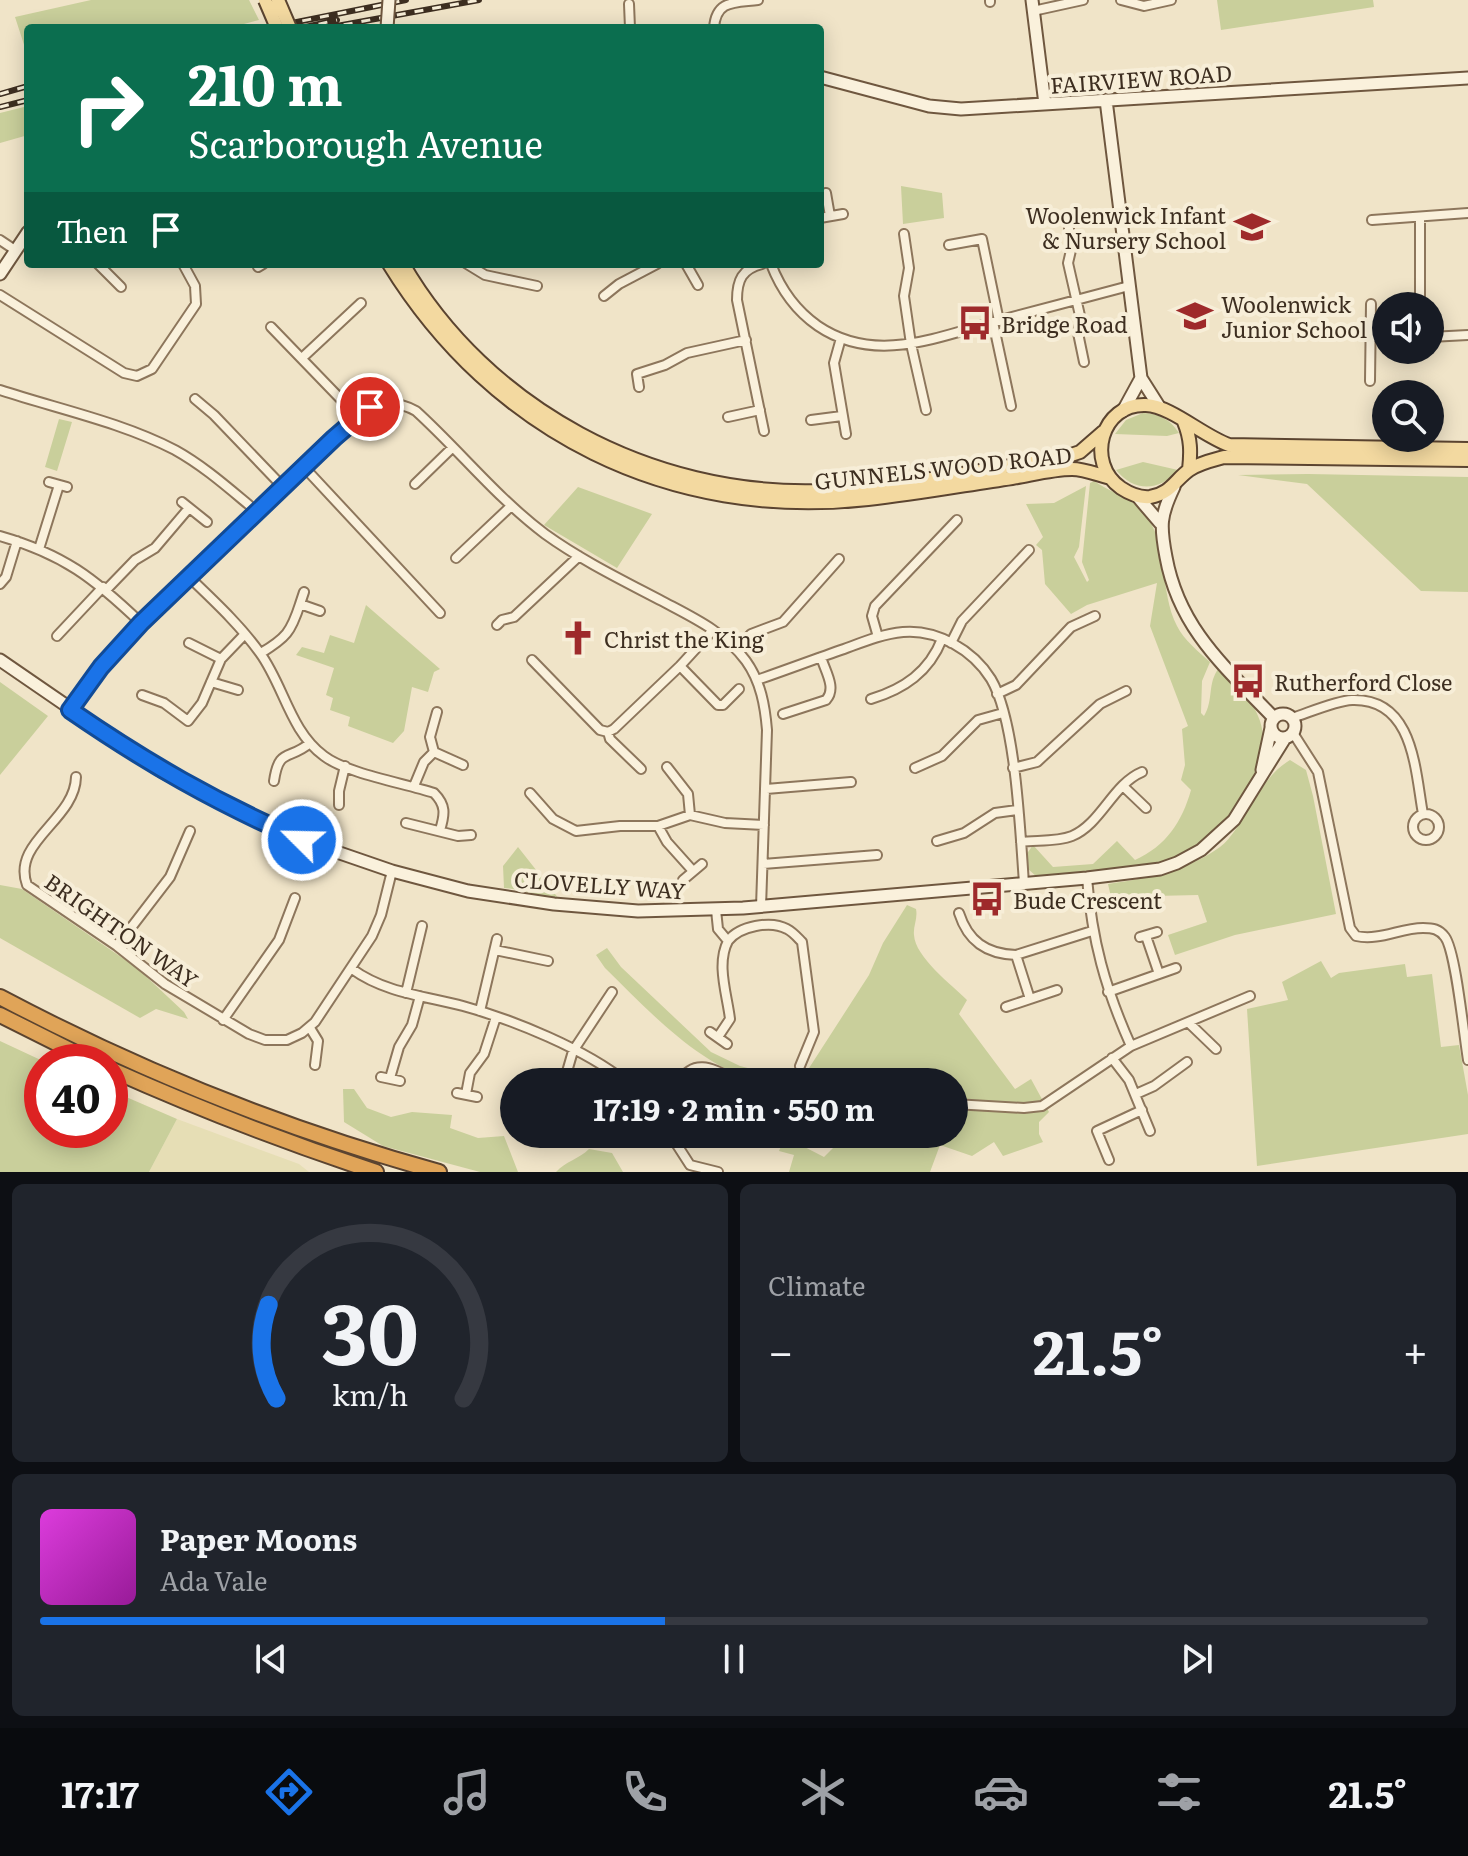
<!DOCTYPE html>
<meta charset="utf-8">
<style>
body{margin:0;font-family:Literata,serif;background:#20242c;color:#f1f3f6;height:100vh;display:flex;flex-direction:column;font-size:30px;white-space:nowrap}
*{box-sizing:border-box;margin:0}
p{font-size:26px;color:#9ea1a6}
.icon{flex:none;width:44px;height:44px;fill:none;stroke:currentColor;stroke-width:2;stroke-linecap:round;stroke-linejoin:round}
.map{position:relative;height:1172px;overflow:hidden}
.details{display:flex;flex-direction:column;gap:12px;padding:12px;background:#0d0f14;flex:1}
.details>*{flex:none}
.banner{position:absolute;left:24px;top:24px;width:800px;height:244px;border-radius:8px;box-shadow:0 4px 20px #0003;background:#0b6e4f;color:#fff;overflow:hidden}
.buttons{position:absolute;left:1372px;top:292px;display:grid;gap:16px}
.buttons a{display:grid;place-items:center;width:72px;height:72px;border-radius:50%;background:#171b24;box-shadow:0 4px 20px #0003;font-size:40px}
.speed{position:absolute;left:24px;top:1044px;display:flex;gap:16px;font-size:40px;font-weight:700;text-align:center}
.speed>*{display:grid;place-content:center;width:104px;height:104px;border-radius:50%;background:#171b24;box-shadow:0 4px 20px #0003;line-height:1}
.speed .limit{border:12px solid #d22;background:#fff;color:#111}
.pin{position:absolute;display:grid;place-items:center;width:68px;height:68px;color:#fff;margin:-34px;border:4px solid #fff;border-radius:50%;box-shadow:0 2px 8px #0007}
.me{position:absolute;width:88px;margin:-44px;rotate:293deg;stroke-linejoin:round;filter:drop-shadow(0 0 6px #0008)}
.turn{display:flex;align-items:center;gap:28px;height:168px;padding:0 32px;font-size:36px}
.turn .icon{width:104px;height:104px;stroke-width:2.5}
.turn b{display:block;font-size:56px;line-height:68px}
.then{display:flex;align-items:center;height:76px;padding:0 32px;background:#0003;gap:16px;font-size:30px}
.big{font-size:60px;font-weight:700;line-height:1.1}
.details .widget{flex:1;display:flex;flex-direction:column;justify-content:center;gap:12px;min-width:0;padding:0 28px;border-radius:12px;background:#20242c}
.details .dial{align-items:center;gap:0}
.dial svg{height:208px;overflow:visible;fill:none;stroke:#363941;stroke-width:7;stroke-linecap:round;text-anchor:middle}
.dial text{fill:#f1f3f6;stroke:none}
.song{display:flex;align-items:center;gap:24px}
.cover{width:96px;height:96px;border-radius:12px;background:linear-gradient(135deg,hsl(300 70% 55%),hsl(300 70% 35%))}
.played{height:8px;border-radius:4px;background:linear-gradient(90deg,#1a73e8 45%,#363941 45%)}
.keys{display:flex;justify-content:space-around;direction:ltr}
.heat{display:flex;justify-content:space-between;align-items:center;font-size:44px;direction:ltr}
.details .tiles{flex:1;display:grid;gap:12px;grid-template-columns:1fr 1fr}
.widget:last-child{grid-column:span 2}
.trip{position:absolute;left:500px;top:1068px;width:468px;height:80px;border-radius:40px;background:#171b24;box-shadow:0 4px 20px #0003;font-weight:700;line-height:80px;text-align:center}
.tab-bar{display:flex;height:128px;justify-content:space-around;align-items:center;background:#090b0e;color:#9ea1a6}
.tab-bar .icon{width:56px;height:56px}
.tab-bar .selected{color:#1a73e8}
.tab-bar b{font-size:36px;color:#f1f3f6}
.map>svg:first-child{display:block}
.farmland{fill:#e6deb5}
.green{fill:#c9cf9b}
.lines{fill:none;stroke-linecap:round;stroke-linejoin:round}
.street-casing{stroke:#8d765c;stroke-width:12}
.secondary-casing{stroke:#6f573f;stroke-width:15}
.primary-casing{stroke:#5b4430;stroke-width:16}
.highway-casing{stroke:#5b4430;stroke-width:18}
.street{stroke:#faf1dc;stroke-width:8}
.secondary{stroke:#faf1dc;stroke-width:11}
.primary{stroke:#f3d9a0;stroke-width:12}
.highway{stroke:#e0a458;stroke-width:14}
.rail-casing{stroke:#3d2e20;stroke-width:6}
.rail{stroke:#f7eed8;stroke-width:3;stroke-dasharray:9;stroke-linecap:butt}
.secondary-bridge-casing{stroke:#6f573f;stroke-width:15;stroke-linecap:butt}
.primary-bridge-casing{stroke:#5b4430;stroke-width:16;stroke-linecap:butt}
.secondary-bridge{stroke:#faf1dc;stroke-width:11}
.primary-bridge{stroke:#f3d9a0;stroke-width:12}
.route-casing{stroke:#114b97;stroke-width:20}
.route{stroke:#1a73e8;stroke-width:14}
.labels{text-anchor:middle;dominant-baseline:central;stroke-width:8;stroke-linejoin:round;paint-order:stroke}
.street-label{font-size:22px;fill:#3d2e20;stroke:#f7eed8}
.poi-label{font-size:22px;fill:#3d2e20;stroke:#f7eed8;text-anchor:start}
</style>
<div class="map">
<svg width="1468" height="1172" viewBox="0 0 1468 1172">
<rect width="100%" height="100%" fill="#f0e4c8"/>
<!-- farmland -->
<path class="farmland" d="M177,1119L299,1164L309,1172H149Z"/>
<!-- green -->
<path class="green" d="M91,0H249L259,20L229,28H28V57L15,17Z
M1217,0H1373L1374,7L1221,30Z
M28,106V135L0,143V113Z
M901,186L942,193L944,218L903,224Z
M1143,413C1159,414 1170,419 1179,433L1167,436L1115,434L1126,420Z
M59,419L72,422L57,471L45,467Z
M1143,462L1178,470C1159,492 1134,492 1116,470Z
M1308,474L1468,477V592L1421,591L1307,484L1238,475Z
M1094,481C1111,493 1132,497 1145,514C1169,545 1159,591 1177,626C1184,640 1199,652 1210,662L1202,681L1201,713L1204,716C1214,700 1207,683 1219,668C1234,684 1253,699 1260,721C1280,783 1208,850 1153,865C1117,875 1075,874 1037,877L1027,868L1026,855L1033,845L1053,867L1093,864L1117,841L1135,860C1166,846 1182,822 1191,790L1181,780L1185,765L1182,729L1188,726L1150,626L1157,583L1087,605L1071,614L1045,584L1042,550L1036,545L1043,537L1026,504L1054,503L1086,486L1079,547L1074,557L1087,582L1089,580L1082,562L1090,483Z
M578,487L652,514L617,568L544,525Z
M366,605L440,669L434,672L428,692L412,687L404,731L393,743L348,726L350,717L330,710L333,698L326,695L334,668L296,655L302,647L324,653L330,635L354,643Z
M0,682L48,716L0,775Z
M1290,760L1306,770L1313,796L1336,914L1235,935L1175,955L1168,935L1207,922L1198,895L1111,897L1108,884C1148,878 1187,871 1220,847C1232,838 1242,819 1250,807C1264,787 1268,774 1290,760Z
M518,847L559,899C539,898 524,889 504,888L503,866Z
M0,885L22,889L137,968L184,1012L188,1019L156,1009L140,1018L0,938Z
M907,905L916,909C918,919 913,926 914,935C915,957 952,985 967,1000L959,1014L1015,1089L1031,1079L1049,1112L1039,1122V1134L1043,1142L1003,1156L994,1142L972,1156L940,1145L930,1172H789L794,1155L779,1151L786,1134H796L793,1141L824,1157L847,1134H954V1082H758C696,1063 651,1013 605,968L596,955L607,948L621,967L711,1052L740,1066L774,1075L802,1079L869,975L883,943Z
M1321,961L1331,978L1339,973L1405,964L1407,977L1432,974L1441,1047L1459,1045L1468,1095V1134L1257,1166L1247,1009L1288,1000L1282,982Z
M0,1041L45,1062H42V1130H110V1090L177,1119L149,1172H0Z
M343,1089H354L367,1108L391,1117L412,1112L452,1115L450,1128L478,1138L504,1136L518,1172H480L383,1146L344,1122Z
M589,1149L612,1153L623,1172H556C566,1161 579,1159 589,1149Z"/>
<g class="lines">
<!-- street casing -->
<g class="street-casing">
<path id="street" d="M990,0V2
M1121,0L1144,6L1171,0
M629,4L630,28
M1033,11L1083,0
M714,28C716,0 734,3 758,0
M826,193L830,216
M820,218L843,214
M1372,220L1468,213
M1069,229L1072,246L1068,263L1081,320L1078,333L1084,362
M904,234L909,268L904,296L911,344L926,410
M0,240L15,250
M949,245L982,239L999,321
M98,264L121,287
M467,264L485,275L537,286
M686,264L698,285
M762,264C742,269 737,280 737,300L764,431
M771,264C781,290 795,310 818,326C874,364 935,338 993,322C1038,310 1084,298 1129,286
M258,267L263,264
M0,295L124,373L137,376L152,369L196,304L195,286L183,264
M604,296L619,284L657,264
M1420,306V217
M993,322L1011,406
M271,327L357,416
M1370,337H1386
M1430,337L1468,335
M841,338L834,363L846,434
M302,358L361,303
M1370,381L1371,304
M639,387L637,374L665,365L687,353L746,340
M0,390C58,409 121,422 175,450C202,465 225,485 249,505
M195,399L214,415L283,487
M728,417L760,410
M811,420L842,416
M304,467L440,613
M49,482L67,487
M415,484L452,448
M182,502L207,522
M0,536C63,554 94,578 141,623
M39,549L59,485
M456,558L510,507
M189,577C214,601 240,625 260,653C284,686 290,731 324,756C348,774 404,783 434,793C446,805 445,814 440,830
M0,584L6,577L17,541
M106,590L135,560L155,548L189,508
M300,604L304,592
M497,625L502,620L514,617L579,556
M57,636L103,587
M878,637L872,616L875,606L957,520
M189,643L221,659
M951,643L962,621L1029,550
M737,649L751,634L783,622L839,559
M261,653C286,638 291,632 300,604L320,611
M532,660L600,730L608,732L614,729L680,666L713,630
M680,666L718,705H723L739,689
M757,680C786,670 815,659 844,649C863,642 882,634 903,632C937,629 973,650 991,679C1016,721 1020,831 1024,883
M211,682L238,690
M997,694L1016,685L1071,627L1095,616
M142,695L164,703L188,721L202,703L221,659L245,634
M871,699C904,689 929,672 942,639
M70,710L101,667L141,623L357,416C377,403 394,399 416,411C460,451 496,497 545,534C581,560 622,580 662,601C692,617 725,632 746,661C761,682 765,706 767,730L761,907
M783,714L826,700C837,688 825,671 821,657
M1292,718C1308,713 1335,701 1352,700C1414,698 1415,770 1423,814
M608,732L610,739L641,769
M1293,733L1318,772L1350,928L1356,936C1380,941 1400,928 1423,928C1433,928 1439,929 1445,937C1456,952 1464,1037 1468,1060
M434,752L430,737L437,712
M667,767L688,794L690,815
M915,768L942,756L978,720L1003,713
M1013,768L1037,762L1100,704L1126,691
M76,777C75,820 11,842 27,885L117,946L165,984L249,1034L265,1040H287L302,1033L315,1022L372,936L381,915L392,871
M274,781C279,747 289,761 310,743
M414,786L424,762L434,752L463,765
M1124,787L1146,808
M766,789L851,782
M530,793L553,819L576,831L620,826H658L690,815L725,823L764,825
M339,805V791L345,766
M1413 827a13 13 0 1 1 26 0a13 13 0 1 1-26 0Z
M406,823L458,836L471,835
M658,826L667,842L693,871
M937,841L964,833L995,813L1017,810
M1021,842C1036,840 1057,842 1072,836C1101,824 1113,784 1142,772
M763,864L877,855
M1087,878C1092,940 1105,988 1131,1046
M683,880L702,864
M716,910L718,929L728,941C716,964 727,994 730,1019L718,1037
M959,913C968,941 986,954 1016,955L1092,931
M1146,936L1159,974
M1140,937L1157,932
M728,941C739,926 771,920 787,929C793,932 798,938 802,942L814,1032L800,1066
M117,946L170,877L190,831
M495,950L548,961
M1016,955L1030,999
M352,969C385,993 425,996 463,1006C514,1020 585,1049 626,1082
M1108,992L1176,968
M406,993L422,926
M1006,1007L1057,990
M480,1011L497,939
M223,1020L279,940L295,898
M1189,1023L1216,1049
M310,1028L318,1041L315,1065
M710,1032L727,1044
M1112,1058L1129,1080L1150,1131
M381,1077L400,1081
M390,1078L399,1047L412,1025L420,996
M564,1082L573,1051L612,992
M679,1082C696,1055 716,1071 740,1082
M457,1093L477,1097
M466,1094L470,1073L484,1054L496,1017
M1136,1094L1154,1086L1187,1062
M954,1104L1024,1108L1042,1106L1131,1046L1250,996
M670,1134L690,1165L718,1172
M626,1141L628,1134
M1109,1160L1097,1131L1142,1110"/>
</g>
<!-- secondary casing -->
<g class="secondary-casing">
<path id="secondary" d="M1032,0L1045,104
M820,77L929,106L961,109L1468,78
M1106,100L1141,378L1160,408
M0,274L28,232
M1123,411L1141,378
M1174,487C1160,516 1160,526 1166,557C1179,629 1226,668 1274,718
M1137,496L1160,523
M0,660L163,772L230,808L302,840L392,871L468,891L554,904L638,911L743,908L1087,878L1160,869L1177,863L1201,850L1234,820L1285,738
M1271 726a12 12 0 1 1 24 0a12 12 0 1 1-24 0Z
M1262,770L1271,728"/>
</g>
<!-- primary casing -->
<g class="primary-casing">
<path id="primary" d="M389,264C493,433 670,521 868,499C916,494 964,485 1012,478C1031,475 1052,469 1072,469C1083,469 1096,474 1107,477
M403,264C487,409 652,496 819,491C898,488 986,469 1065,457L1080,452L1103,432
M1184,422C1191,439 1191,452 1189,470
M1468,449L1229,445C1203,436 1171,406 1146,405C1101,403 1085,463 1121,488C1130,494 1139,498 1150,497C1170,494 1175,480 1189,470C1199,463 1213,460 1224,457L1468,460"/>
</g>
<!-- highway casing -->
<g class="highway-casing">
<path id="highway" d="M0,997C140,1071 287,1130 439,1172
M0,1015L94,1062
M110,1069C197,1108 285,1142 376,1172"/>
</g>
<!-- street -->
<use href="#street" class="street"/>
<!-- secondary -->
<use href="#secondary" class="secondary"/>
<!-- primary -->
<use href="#primary" class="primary"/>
<!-- highway -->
<use href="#highway" class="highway"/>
<!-- rail casing -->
<g class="rail-casing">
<path id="rail" d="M267,28L406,0
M301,28L337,20
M326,28L479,0
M0,94L28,86
M0,107L28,100"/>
</g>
<!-- rail -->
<use href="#rail" class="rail"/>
<!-- secondary-bridge casing -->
<g class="secondary-bridge-casing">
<path id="secondary-bridge" d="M387,28L389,0"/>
</g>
<!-- primary-bridge casing -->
<g class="primary-bridge-casing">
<path id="primary-bridge" d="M265,0L277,28
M278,0L290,28"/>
</g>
<!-- secondary-bridge -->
<use href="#secondary-bridge" class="secondary-bridge"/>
<!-- primary-bridge -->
<use href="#primary-bridge" class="primary-bridge"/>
</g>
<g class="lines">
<!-- route casing -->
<g class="route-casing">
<path id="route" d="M302,840C215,802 147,763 70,710L101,667L141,623L334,438L370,407"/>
</g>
<!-- route -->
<use href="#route" class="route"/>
</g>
<!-- icons -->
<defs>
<g id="school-bare" transform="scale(2.76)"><path d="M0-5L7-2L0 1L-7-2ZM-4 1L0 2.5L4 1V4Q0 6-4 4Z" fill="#9e2a2b" stroke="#f7eed8" stroke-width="2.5" paint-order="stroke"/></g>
<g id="bus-bare" transform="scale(2.76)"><path d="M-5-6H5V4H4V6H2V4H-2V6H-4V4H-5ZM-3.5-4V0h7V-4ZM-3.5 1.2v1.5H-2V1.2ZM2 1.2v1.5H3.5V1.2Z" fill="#9e2a2b" stroke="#f7eed8" stroke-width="2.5" paint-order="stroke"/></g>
<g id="church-bare" transform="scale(2.76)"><path d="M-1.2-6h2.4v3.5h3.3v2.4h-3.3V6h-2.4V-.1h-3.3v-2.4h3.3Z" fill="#9e2a2b" stroke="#f7eed8" stroke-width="2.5" paint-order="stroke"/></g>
</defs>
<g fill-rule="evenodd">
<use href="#school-bare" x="1252" y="227"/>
<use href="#school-bare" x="1195" y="316"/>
<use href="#bus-bare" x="975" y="323"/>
<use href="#church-bare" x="578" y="638"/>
<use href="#bus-bare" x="1248" y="681"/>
<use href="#bus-bare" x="987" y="899"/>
</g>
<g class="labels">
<!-- street labels -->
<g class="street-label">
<text transform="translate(1141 78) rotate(-4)">FAIRVIEW ROAD</text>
<text transform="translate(943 467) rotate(-6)">GUNNELS WOOD ROAD</text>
<text transform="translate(600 884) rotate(4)">CLOVELLY WAY</text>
<text transform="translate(122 930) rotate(35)">BRIGHTON WAY</text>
</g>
<!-- poi labels -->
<g class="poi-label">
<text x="1226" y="214" text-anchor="end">Woolenwick Infant<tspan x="1226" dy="25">&amp; Nursery School</tspan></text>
<text x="1221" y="303">Woolenwick<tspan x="1221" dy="25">Junior School</tspan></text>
<text x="1001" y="323">Bridge Road</text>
<text x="604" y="638">Christ the King</text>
<text x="1274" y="681">Rutherford Close</text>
<text x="1013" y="899">Bude Crescent</text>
</g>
</g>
</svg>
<div class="buttons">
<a><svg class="icon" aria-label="sound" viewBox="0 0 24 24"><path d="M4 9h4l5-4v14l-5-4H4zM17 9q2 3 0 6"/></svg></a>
<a><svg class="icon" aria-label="search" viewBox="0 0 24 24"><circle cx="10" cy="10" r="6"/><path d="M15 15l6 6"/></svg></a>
</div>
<div class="speed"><div class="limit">40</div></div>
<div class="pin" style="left:370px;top:407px;background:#d93025"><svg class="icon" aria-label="arrive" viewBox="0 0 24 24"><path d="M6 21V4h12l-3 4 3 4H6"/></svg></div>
<svg class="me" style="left:302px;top:840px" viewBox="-20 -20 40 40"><circle r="17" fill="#1a73e8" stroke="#fff" stroke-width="3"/><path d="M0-11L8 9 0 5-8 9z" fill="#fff"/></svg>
<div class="trip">17:19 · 2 min · 550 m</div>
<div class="banner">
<div class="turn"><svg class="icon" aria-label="right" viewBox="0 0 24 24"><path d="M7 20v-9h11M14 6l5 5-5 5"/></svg><div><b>210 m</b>Scarborough Avenue</div></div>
<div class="then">Then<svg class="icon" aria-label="arrive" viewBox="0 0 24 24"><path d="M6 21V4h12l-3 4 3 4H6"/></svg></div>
</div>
</div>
<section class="details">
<div class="tiles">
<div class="widget dial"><svg viewBox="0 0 100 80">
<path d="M14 69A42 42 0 1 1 86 69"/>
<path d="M14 69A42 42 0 0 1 11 33" stroke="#1a73e8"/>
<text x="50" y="56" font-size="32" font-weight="700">30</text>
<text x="50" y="72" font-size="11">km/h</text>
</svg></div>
<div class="widget"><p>Climate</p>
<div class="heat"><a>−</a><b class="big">21.5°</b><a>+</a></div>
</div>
<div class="widget">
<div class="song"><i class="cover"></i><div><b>Paper Moons</b><p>Ada Vale</p></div></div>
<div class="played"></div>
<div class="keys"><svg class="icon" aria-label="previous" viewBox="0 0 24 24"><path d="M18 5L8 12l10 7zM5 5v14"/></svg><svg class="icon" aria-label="pause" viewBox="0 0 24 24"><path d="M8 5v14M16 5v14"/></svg><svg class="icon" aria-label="next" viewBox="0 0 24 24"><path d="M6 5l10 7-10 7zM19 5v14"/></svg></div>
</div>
</div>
</section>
<nav class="tab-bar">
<b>17:17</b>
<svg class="icon selected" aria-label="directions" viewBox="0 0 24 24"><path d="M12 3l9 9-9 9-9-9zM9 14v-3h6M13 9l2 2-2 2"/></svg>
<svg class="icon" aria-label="music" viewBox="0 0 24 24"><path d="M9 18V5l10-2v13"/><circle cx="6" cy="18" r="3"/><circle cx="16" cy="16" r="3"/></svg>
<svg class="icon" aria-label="phone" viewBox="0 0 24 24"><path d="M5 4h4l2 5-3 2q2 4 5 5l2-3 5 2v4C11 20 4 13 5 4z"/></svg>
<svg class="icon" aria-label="climate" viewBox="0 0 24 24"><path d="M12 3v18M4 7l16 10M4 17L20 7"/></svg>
<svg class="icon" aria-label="car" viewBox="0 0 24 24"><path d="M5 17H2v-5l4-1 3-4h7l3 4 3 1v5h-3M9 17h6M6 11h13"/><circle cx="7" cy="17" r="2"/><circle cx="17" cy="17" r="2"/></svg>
<svg class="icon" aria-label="filters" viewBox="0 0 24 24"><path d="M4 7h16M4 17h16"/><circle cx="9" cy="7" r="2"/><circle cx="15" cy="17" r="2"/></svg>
<b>21.5°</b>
</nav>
